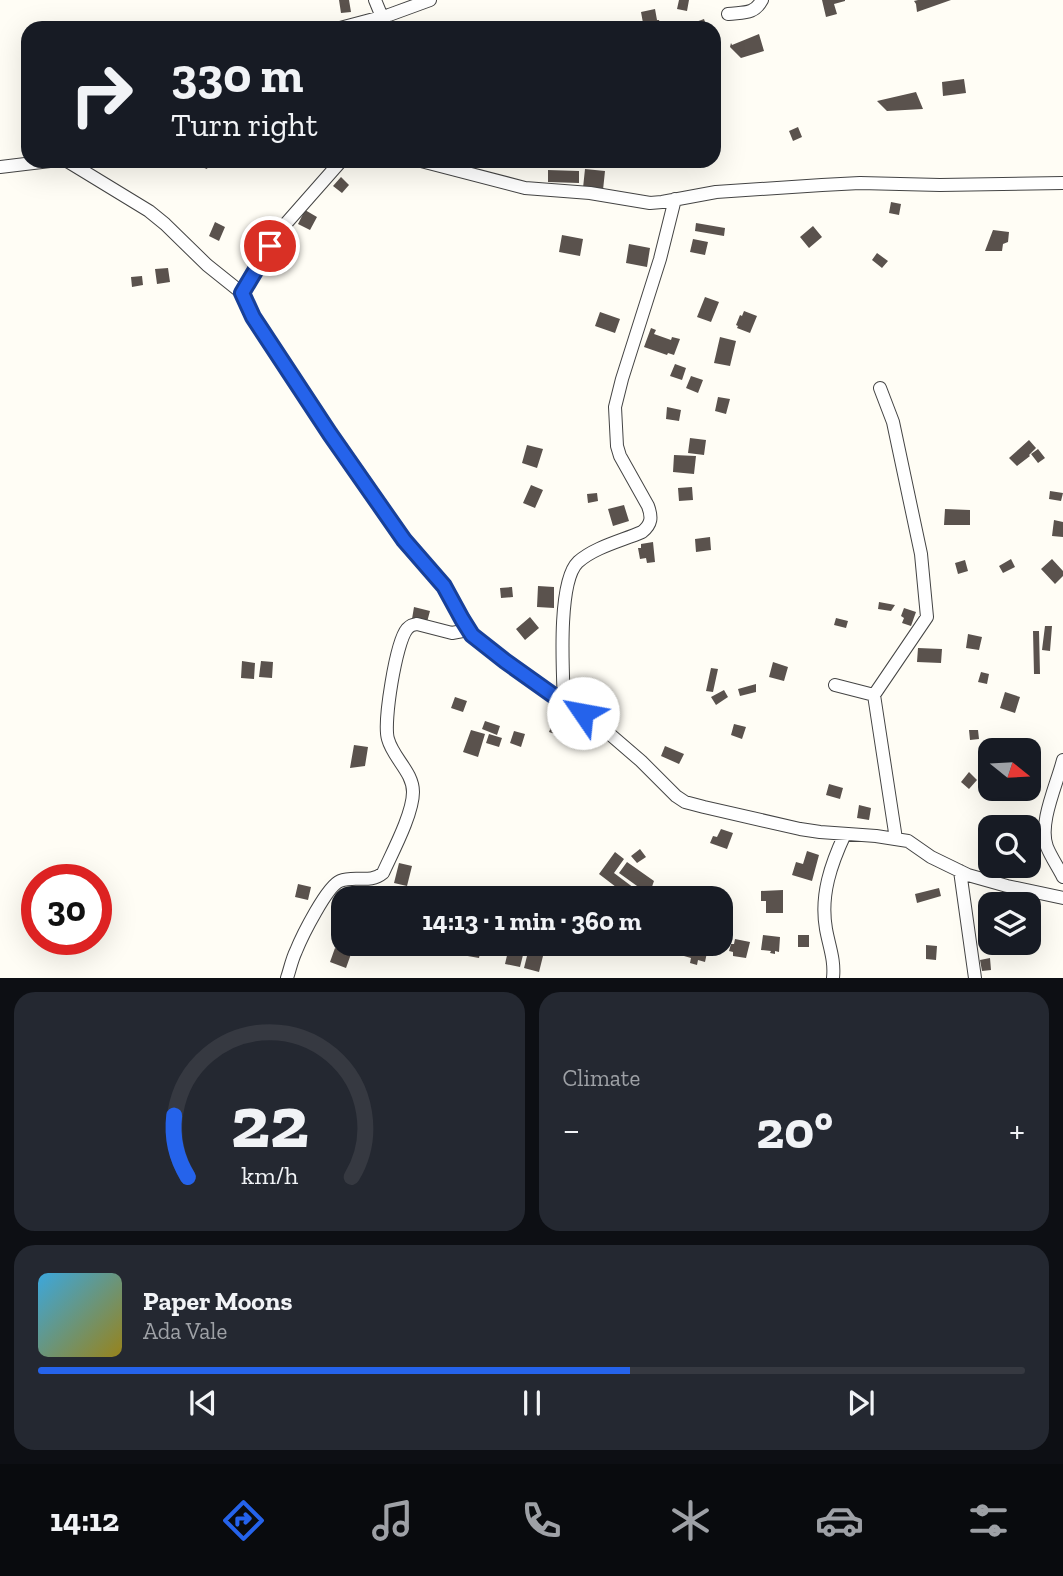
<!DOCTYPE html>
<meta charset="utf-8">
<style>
body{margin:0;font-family:"Zilla Slab",serif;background:#242831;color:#f1f3f6;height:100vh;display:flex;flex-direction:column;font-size:26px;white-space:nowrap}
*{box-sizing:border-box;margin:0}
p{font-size:23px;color:#9ea1a6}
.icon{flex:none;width:38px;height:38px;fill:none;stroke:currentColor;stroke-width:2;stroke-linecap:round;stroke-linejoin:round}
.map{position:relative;height:978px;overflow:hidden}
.panel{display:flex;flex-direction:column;gap:14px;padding:14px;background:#0d0f14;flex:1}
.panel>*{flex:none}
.hud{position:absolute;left:21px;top:21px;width:700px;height:147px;border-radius:21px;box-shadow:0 7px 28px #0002;background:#171b24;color:#f1f3f6;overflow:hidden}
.needle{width:46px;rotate:108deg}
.controls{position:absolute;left:978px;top:738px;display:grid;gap:14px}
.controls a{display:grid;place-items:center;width:63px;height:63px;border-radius:14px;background:#171b24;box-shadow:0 7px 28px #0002;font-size:35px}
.speed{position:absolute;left:21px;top:864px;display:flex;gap:14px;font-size:35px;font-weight:700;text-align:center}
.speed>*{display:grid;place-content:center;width:91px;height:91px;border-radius:50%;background:#171b24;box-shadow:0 7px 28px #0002;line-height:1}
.speed .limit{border:10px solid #d22;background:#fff;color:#111}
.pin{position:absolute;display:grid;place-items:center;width:60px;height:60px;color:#fff;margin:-30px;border:4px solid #fff;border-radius:50%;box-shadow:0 2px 7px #0007}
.me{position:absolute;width:77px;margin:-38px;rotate:303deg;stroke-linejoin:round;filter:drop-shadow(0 0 5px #0008)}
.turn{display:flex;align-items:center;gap:24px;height:147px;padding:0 35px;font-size:32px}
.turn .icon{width:91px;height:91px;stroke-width:2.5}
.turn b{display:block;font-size:49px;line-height:60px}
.big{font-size:52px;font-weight:700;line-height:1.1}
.panel .tile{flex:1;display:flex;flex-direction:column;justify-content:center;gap:10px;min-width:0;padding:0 24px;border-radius:21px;background:#242831}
.panel .dial{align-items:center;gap:0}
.dial svg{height:182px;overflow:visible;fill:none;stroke:#363941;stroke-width:7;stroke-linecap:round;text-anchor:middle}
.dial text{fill:#f1f3f6;stroke:none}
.song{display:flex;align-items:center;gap:21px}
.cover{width:84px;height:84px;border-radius:10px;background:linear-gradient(135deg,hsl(200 70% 55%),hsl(50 70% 35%))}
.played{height:7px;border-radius:4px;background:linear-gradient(90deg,#2563eb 60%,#363941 60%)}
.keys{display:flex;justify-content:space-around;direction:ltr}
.heat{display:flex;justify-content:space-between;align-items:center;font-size:38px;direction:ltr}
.panel .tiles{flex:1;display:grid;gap:14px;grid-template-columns:1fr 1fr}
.tile:last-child{grid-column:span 2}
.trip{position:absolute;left:331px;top:886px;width:402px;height:70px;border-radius:21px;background:#171b24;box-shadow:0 7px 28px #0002;font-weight:700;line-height:70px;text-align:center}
.dock{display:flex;height:112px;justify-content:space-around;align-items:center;background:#090b0e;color:#9ea1a6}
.dock .icon{width:49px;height:49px}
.dock .selected{color:#2563eb}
.dock b{font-size:32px;color:#f1f3f6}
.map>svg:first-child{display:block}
.building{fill:#5a524d}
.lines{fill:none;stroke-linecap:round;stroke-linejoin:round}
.minor-casing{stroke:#444;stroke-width:14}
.minor{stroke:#fff;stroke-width:12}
.route-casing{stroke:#184099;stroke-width:18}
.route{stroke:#2563eb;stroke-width:12}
</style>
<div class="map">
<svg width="1063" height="978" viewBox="0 0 1063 978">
<rect width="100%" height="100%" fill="#fffdf5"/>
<!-- building -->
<path class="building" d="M339,0H349L351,12L341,13Z
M679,0H689L687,11L677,9Z
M822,0H845V1L834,4L837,14L826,17Z
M918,0H951L917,12L916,4L914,1Z
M655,9L657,20H659L661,28H639L638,24L643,23L641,12Z
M704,19L707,28H694L693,23Z
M132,23L155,25L154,28H131Z
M759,34L764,51L741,58L730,47L731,43L732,45Z
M714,48H720L721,62L714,60Z
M964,79L966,93L943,96L942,82Z
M916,92L923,109L887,111L877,101Z
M798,127L802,137L793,141L789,131Z
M195,161H210L207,169L194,164Z
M585,169L605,171L603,190L583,188Z
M548,170L579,171V183L548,182Z
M341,177L349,185L342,193L333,186Z
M891,202L901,204L899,215L889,213Z
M305,210L317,217L310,230L298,224Z
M215,222L225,227L219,241L209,236Z
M696,223L725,228L724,236L695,231Z
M813,226L822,237L809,248L800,237Z
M993,230L1009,232L1008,242L1003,244L1002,251H985Z
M562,235L583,239L580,256L559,252Z
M693,239L708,242L705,255L690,252Z
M629,244L650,248L647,267L626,263Z
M877,253L888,261L882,268L872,260Z
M168,268L170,282L157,284L155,269Z
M142,276L143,285L132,287L131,277Z
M705,297L719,302L711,322L697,317Z
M744,311L757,316L750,333L737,328L738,326L736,325L740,315L742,316Z
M600,312L620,319L615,333L595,326Z
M651,328L656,330L654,334L671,340L672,337L680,339L674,355L668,353L667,355L644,347Z
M720,337L736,341L730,366L714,363Z
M675,364L686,368L682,380L670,376Z
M691,376L703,380L698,393L686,388Z
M718,397L730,399L726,414L715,411Z
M667,407L681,410L679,421L666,419Z
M690,438L706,440L704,455L688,453Z
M1029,440L1036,448L1029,455L1030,456L1017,466L1009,458Z
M527,445L543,449L537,468L522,463Z
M1038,449L1045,458L1038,463L1031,454Z
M674,455L696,456L694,474L673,472Z
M531,485L543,490L535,508L523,503Z
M692,487L693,500L679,501L678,488Z
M1050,491L1063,493L1061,501L1049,499Z
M597,493L598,501L588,503L587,494Z
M624,505L629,521L613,526L608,509Z
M945,509L970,510V525H944Z
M1054,520L1063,522V537L1052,536Z
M710,537L711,550L696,552L695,539Z
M653,542L655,562L647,563L646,558L640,559L638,548H641V544Z
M1011,559L1015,567L1003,573L999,566Z
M1052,559L1063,571V576L1055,584L1041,569Z
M965,560L968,571L958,574L955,563Z
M538,586L554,587V608L537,607Z
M512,587L513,597L501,598L500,588Z
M879,602L895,605L891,611L878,609Z
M414,607L430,611L427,622L412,619Z
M904,608L916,612L911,626L902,623L904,618L901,616Z
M530,617L539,628L525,640L516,629Z
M836,618L848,621L846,628L834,625Z
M1045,626H1052L1050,651L1042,650Z
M1033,631H1039L1040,674H1034Z
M968,634L982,637L979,650L966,648Z
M918,648L942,649L941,663L917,662Z
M242,661L255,663L254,679L241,678Z
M261,661L273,662L272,678L259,677Z
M773,662L788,667L784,681L769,677Z
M711,668L718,669L713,692L706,691Z
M981,672L989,674L987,684L978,682Z
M756,684V692L740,696L738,689Z
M724,690L728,697L716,705L711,697Z
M1005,692L1020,697L1015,713L1000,708Z
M455,697L467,701L463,712L451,708Z
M556,715L569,720L563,737L549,732Z
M485,721L500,726L497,735L482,729Z
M734,724L746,727L742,739L731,735Z
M471,730L485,734L478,757L463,752Z
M969,730H978L979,739L970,740Z
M514,731L525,734L521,747L510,743Z
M489,734L502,738L499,747L486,743Z
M354,745L368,747L365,766L350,768Z
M665,746L684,754L679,764L661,756Z
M969,772L977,780L969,789L961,782Z
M829,784L843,788L840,799L826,795Z
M859,805L871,808L869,820L857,818Z
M721,829L733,833L727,849L710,843L713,836L717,837Z
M640,849L646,857L637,863L631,856Z
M807,851L819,855L812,881L792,875L796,862L803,864Z
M615,852L624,859L614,873L638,891V898H622L616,887L599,874Z
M627,862L654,881L648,898H642L644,891L619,873Z
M399,863L412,866L407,886L394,883Z
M298,884L311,887L308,900L295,897Z
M572,887L581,892L577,898H565Z
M939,888L941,896L917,903L915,894Z
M783,890V913H766V901H761V891Z
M763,935L780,937L779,952L775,951V954L770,953L771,951L761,950Z
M798,935H809V947H798Z
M735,939L750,942L746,958L733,956V952L729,951L731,944H734Z
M464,943L482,944L479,958L462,955Z
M688,943H709L705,962L698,960L697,965L690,963L691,958L684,956Z
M926,945L937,946L936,960L926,959Z
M509,947L524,951L520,967L505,964Z
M335,948L351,954L346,968L330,962Z
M528,952L543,956L539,972L524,968Z
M990,958L991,970L982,971L980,960Z"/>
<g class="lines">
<!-- minor casing -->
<g class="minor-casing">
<path id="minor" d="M375,0L382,17
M728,14C743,12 754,15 762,0
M340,28L389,15L430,0
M67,161L149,211L165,224L207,265L242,293L253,317L330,434L404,540L444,586L462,619L472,635L505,661L564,703L598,724L641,761L676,796L685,802L704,807L800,829L820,832L876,836L908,841L931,857L968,875L1007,886L1063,898
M421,161L525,188L590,193L650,203L662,202L716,192L822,185L860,183L940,185L1063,183
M0,167L50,161
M242,293L269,246L282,228L341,161
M835,685L874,695L896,839
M874,695L927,617L921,554L893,422L880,388
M564,703C563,674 557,582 578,562C595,547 621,541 642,532C652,524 652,517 648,506L620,456L617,446L615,407L622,379L660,259L675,199
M1063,760C1057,784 1038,824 1047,847C1051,857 1058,867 1063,877
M960,871L975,978
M287,978C290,969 292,959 296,951C302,936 327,886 340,881C355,875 370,884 383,873C392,853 413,814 413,792C413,772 393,758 388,739C383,723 396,642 407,629C411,625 412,625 417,624L452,633L468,630
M833,978C835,960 829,946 826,929C820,895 831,864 845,834"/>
</g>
<!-- minor -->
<use href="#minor" class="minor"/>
</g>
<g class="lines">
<!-- route casing -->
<g class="route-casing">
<path id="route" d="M270,246L242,293L253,317L330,434L404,540L444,586L462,619L472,635L505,661L564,703L583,713"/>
</g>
<!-- route -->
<use href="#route" class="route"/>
</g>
</svg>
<div class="controls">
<a><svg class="needle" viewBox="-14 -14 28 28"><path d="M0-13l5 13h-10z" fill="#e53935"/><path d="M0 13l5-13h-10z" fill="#9ea1a6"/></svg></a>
<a><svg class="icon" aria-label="search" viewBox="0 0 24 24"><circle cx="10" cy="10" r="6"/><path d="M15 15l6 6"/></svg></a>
<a><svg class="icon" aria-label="layers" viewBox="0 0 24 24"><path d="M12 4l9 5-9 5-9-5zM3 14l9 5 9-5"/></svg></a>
</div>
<div class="speed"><div class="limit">30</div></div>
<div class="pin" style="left:270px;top:246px;background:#d93025"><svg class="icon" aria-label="arrive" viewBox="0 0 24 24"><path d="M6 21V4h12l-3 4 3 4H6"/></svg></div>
<svg class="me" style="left:583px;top:713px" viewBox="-20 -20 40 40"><circle r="19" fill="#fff"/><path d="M0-13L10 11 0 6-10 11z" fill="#2563eb"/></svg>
<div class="trip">14:13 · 1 min · 360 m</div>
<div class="hud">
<div class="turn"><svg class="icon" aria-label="right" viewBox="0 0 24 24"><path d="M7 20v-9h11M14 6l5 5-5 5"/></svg><div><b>330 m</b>Turn right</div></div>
</div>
</div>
<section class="panel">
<div class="tiles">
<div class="tile dial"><svg viewBox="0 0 100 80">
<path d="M14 69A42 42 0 1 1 86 69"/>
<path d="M14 69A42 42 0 0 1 8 42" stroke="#2563eb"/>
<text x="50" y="56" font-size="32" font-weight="700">22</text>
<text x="50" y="72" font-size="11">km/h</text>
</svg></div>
<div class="tile"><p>Climate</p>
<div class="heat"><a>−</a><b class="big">20°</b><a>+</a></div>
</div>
<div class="tile">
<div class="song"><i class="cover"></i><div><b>Paper Moons</b><p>Ada Vale</p></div></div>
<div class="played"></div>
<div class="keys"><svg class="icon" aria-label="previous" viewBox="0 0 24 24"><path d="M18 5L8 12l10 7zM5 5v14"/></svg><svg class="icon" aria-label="pause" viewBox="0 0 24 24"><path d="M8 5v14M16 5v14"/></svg><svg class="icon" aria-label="next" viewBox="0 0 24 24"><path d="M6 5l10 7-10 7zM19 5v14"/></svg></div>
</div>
</div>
</section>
<nav class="dock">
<b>14:12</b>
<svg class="icon selected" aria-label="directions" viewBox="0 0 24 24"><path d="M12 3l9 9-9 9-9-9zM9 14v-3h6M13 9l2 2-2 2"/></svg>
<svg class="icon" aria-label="music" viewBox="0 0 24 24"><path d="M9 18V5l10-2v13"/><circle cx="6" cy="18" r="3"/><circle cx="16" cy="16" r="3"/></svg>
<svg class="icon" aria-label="phone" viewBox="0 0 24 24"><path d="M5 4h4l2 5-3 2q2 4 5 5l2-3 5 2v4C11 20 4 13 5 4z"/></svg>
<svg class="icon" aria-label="climate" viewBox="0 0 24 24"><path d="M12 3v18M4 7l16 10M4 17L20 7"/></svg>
<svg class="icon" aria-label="car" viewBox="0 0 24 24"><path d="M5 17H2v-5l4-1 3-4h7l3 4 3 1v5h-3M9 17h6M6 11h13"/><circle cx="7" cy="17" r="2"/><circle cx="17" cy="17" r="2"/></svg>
<svg class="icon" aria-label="filters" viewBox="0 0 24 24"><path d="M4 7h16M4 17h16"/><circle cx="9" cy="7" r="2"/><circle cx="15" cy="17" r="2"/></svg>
</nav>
